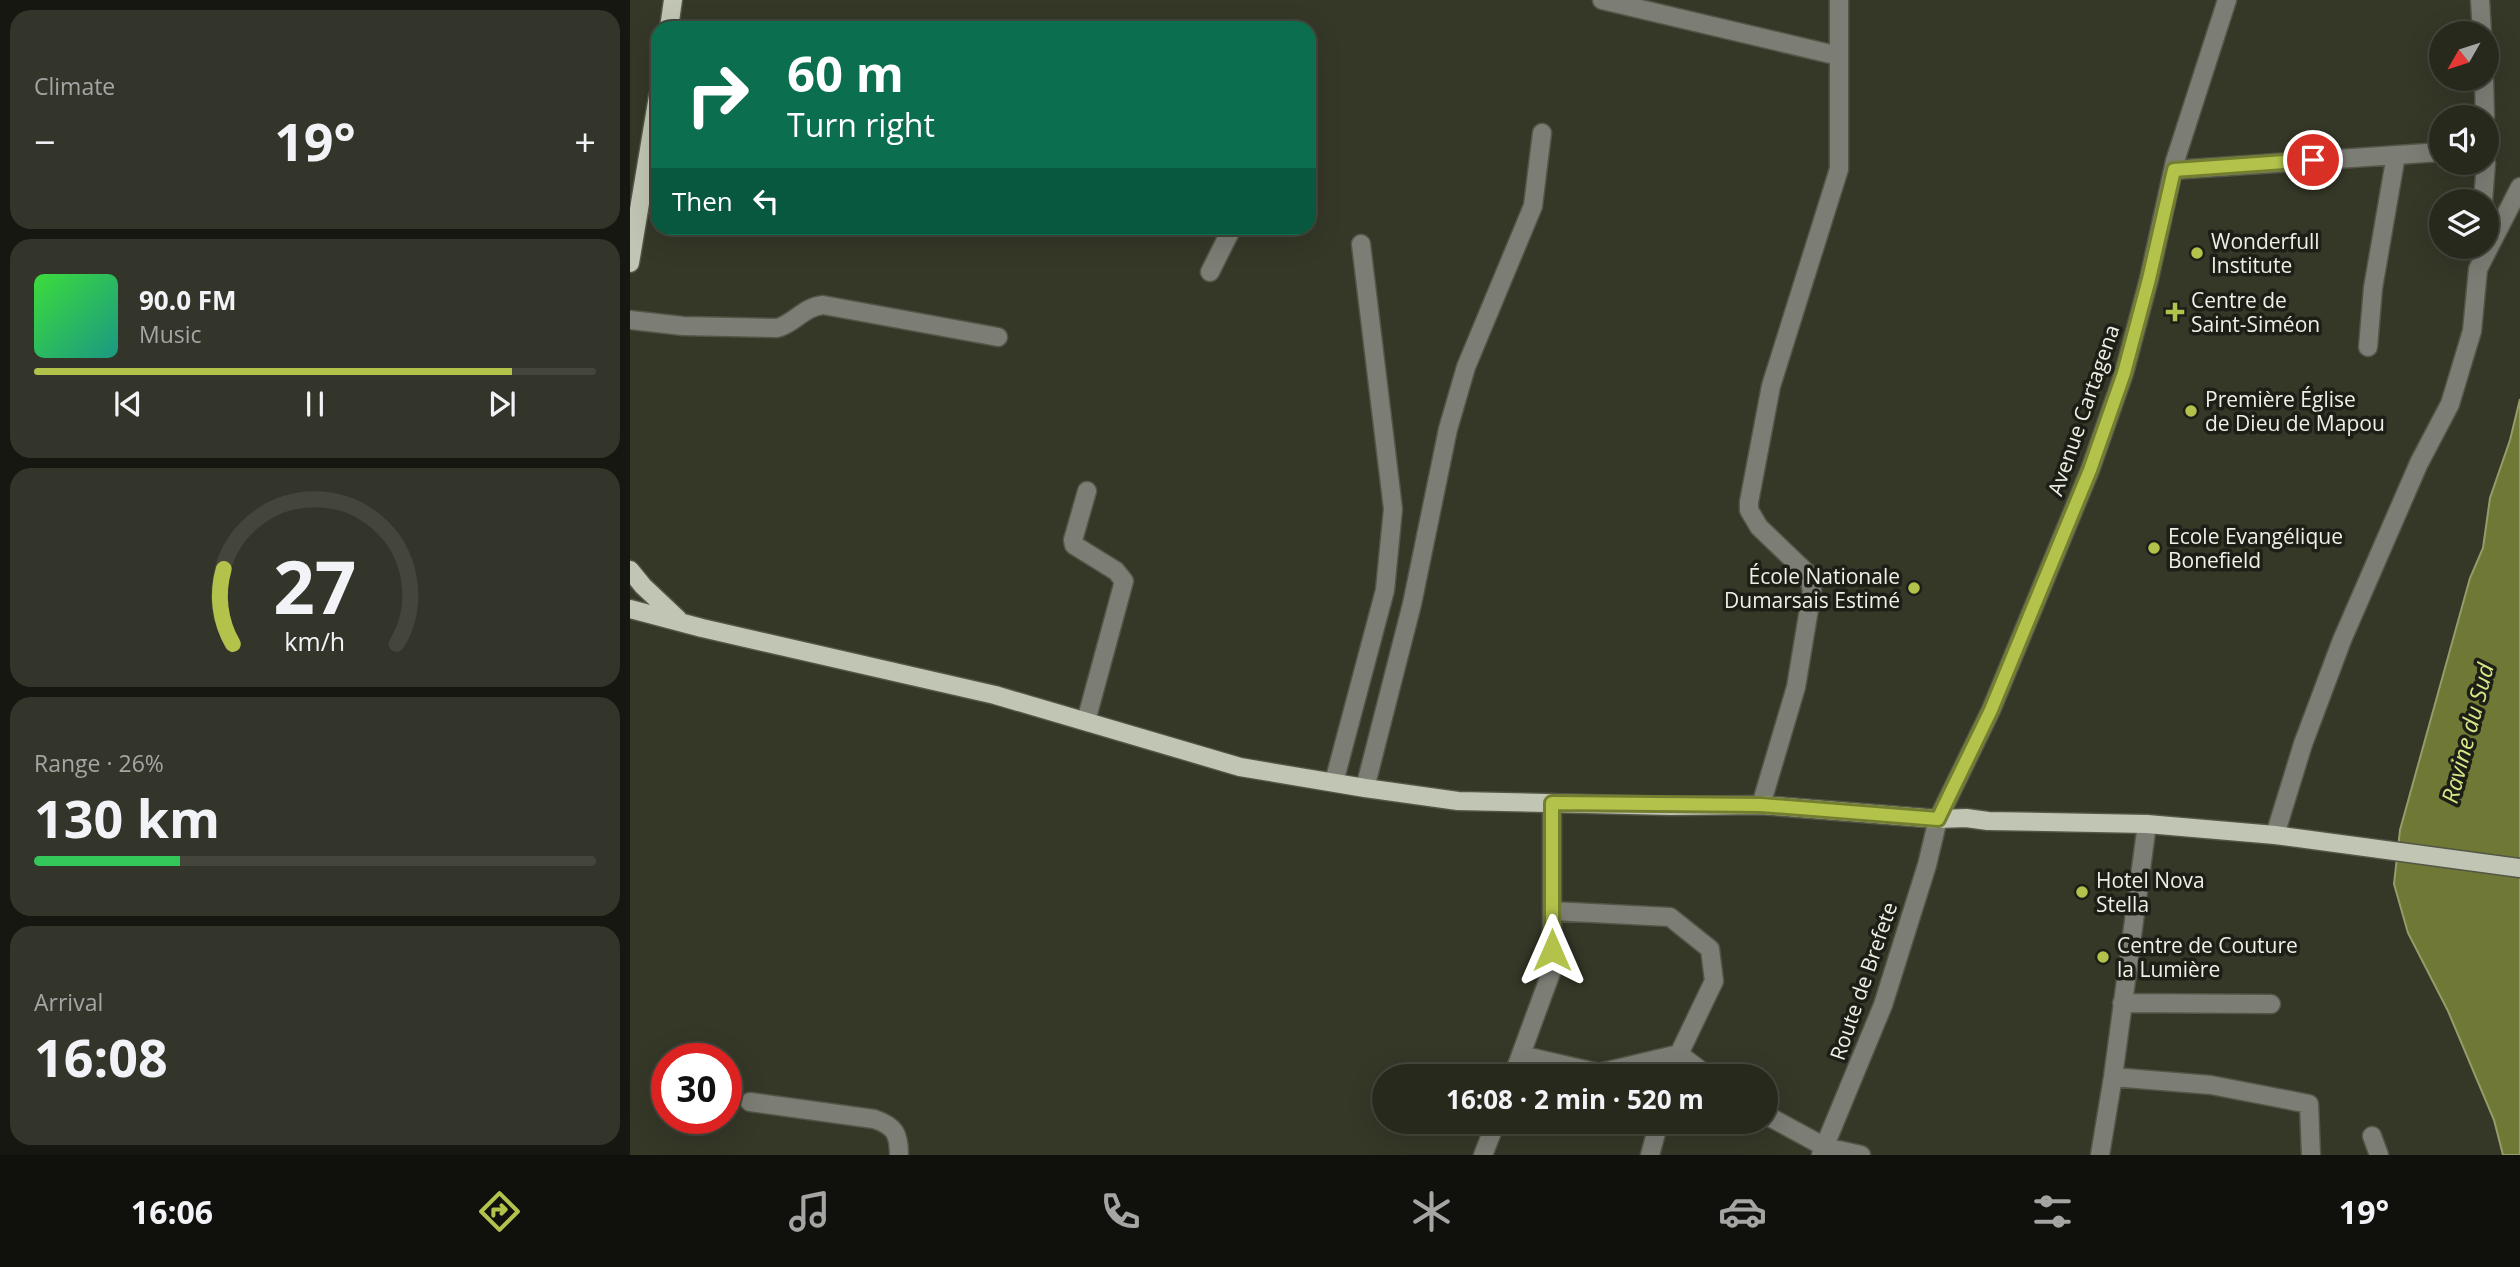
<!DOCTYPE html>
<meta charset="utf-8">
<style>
body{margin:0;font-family:"Open Sans",sans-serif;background:#34352a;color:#f1f3f6;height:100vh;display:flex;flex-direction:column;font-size:26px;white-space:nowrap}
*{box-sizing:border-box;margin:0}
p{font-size:23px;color:#a5a6a4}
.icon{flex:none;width:38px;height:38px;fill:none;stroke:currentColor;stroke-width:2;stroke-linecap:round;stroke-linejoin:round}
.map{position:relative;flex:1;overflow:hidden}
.drawer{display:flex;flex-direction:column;gap:10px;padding:10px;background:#161710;width:630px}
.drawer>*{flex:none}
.guide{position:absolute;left:21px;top:21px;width:665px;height:214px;border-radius:21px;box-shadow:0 7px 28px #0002,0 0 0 2px #44453b;background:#0b6e4f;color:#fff;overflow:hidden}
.needle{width:46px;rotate:231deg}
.tools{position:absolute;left:1799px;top:21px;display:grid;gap:14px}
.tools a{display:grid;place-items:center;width:70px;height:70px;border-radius:50%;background:#28291d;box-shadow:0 7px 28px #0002,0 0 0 2px #44453b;font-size:35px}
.speed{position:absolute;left:21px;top:1043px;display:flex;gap:14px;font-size:35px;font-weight:700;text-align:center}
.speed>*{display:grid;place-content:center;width:91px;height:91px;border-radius:50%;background:#28291d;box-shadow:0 7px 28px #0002,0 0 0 2px #44453b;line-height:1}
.speed .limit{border:10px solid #d22;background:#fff;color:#111}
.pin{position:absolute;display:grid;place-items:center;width:60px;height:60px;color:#fff;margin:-30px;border:4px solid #fff;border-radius:50%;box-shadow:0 2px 7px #0007}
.me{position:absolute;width:77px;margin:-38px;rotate:0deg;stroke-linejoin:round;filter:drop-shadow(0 0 5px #0008)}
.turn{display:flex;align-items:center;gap:24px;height:147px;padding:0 21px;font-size:32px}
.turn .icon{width:91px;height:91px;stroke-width:2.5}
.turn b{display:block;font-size:49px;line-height:60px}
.then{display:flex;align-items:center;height:66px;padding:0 21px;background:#0003;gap:14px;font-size:26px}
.big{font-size:52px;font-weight:700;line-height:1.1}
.drawer .widget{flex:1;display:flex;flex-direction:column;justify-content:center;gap:10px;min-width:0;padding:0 24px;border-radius:21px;background:#34352a}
.drawer .dial{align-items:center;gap:0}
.dial svg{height:182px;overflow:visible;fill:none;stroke:#44453b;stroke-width:7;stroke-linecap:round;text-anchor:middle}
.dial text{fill:#f1f3f6;stroke:none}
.song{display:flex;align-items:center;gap:21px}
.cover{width:84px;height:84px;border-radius:10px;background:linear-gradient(135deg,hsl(120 70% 55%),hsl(170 70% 35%))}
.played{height:7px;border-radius:4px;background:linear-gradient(90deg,#b3c24b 85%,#44453b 85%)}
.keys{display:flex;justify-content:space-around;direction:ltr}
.heat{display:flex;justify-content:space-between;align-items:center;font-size:38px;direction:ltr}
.charge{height:10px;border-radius:5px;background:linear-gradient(90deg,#34c759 26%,#44453b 0)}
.trip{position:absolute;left:742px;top:1064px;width:406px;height:70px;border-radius:35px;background:#28291d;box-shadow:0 7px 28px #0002,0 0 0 2px #44453b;font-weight:700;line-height:70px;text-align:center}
.tab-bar{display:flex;height:112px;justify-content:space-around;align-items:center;background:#10100c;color:#a5a6a4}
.tab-bar .icon{width:49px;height:49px}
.tab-bar .current{color:#b3c24b}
.tab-bar b{font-size:32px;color:#f1f3f6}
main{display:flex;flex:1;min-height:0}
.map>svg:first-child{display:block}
.water{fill:#6f7835;stroke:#959c6a;stroke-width:2}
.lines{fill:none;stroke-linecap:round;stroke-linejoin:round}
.minor-casing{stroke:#535546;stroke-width:21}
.major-casing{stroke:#535546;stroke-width:21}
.minor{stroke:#7c7d75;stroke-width:18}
.major{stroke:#c1c5b3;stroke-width:18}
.route-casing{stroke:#747e31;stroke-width:18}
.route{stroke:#b3c24b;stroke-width:12}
.poi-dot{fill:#b3c24b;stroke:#1d1e16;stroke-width:2.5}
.labels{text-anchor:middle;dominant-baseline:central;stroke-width:7;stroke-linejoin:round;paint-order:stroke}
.poi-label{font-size:21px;fill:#eef0e6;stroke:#1d1e16;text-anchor:start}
.street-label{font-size:21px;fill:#eef0e6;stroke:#1d1e16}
.water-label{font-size:23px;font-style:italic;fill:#d8e687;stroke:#1d1e16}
</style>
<main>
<section class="drawer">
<div class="widget"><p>Climate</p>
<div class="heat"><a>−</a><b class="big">19°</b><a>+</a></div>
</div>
<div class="widget">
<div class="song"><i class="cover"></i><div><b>90.0 FM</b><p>Music</p></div></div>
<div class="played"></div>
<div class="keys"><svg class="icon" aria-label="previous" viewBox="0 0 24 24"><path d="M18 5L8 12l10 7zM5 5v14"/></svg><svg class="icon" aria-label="pause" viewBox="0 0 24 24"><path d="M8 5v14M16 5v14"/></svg><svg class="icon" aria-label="next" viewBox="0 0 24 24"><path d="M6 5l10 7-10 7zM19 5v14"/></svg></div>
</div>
<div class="widget dial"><svg viewBox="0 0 100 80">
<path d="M14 69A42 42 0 1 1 86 69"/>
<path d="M14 69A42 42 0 0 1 10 36" stroke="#b3c24b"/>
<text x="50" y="56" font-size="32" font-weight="700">27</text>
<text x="50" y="72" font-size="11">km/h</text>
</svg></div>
<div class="widget"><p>Range · 26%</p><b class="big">130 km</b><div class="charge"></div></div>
<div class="widget"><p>Arrival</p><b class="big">16:08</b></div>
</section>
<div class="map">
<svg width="1890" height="1155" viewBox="0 0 1890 1155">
<rect width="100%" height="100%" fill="#353727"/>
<!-- water -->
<path class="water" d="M1890,399V1155H1873L1864,1120L1818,1011L1778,933L1764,884L1770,830L1840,578L1853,548L1860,498L1880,440Z"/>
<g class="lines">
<!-- minor casing -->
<g class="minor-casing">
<path id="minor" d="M972,0L1209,56
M1850,0L1852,33
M1854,79L1855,117
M1543,170L1811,152
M1853,201L1856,163
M580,272L602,228
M0,320L53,326L147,328C164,324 173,307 193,305L368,337
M1738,347L1743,288L1766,155
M456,721L494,581L486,571L444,545L443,540L457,491
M704,782L755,590L763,509L731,244
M735,788L782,604L818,429L836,367L903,206L912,133
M1131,805L1166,687L1182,591L1178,574L1129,527L1119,510V502L1141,386L1209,169V0
M1645,835L1673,744L1712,640L1789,463L1820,404L1842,331L1848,269L1890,187
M922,911L1040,917L1080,949L1084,981L1049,1054L1042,1076
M1492,1003L1641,1004
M1049,1054L1078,1076
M891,1055L969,1073L1049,1054
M883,1076L922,970V803
M1483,1077L1581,1085L1679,1104L1681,1155
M120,1102L244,1119C265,1126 269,1134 269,1155
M1136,1115L1195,1147L1231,1155
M1742,1136L1749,1155
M853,1155L866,1122
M1020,1155L1029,1122
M1191,1155L1253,1005L1297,865L1308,819L1361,710L1460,470L1494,373L1519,279L1545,161L1597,0
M1470,1155L1483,1077L1517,824"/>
</g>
<!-- major casing -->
<g class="major-casing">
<path id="major" d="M39,28L43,0
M0,263L28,96
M0,570L13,586L48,619
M0,609L72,628L365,695L610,767L735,788L828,801L1041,806L1131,805L1308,819L1336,818L1358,821L1517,824L1645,835L1890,868"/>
</g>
<!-- minor -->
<use href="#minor" class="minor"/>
<!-- major -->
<use href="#major" class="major"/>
</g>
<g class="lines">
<!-- route casing -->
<g class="route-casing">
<path id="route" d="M922,950V803L1131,805L1308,819L1361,710L1460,470L1494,373L1519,279L1544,170L1683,160"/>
</g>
<!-- route -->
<use href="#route" class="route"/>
</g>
<!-- markers -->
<g class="poi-dot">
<circle cx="1567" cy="253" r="7"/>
<path d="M1541.5 301.5h7v7h7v7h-7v7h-7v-7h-7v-7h7z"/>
<circle cx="1561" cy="411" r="7"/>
<circle cx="1524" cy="548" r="7"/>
<circle cx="1284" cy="588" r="7"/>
<circle cx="1452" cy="892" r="7"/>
<circle cx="1473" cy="957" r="7"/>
</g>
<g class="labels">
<!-- poi labels -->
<g class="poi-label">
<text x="1581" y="241">Wonderfull<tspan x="1581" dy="24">Institute</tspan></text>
<text x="1561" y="300">Centre de<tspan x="1561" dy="24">Saint-Siméon</tspan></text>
<text x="1575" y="399">Première Église<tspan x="1575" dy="24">de Dieu de Mapou</tspan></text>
<text x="1538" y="536">Ecole Evangélique<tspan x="1538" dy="24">Bonefield</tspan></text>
<text x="1270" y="576" text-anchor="end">École Nationale<tspan x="1270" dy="24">Dumarsais Estimé</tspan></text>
<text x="1466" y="880">Hotel Nova<tspan x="1466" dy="24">Stella</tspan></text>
<text x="1487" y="945">Centre de Couture<tspan x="1487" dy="24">la Lumière</tspan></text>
</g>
<!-- street labels -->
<g class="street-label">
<text transform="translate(1453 410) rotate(-71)">Avenue Cartagena</text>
<text transform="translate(1233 981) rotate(-71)">Route de Brefete</text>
</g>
<!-- water labels -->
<g class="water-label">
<text transform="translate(1837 733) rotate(-75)">Ravine du Sud</text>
</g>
</g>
</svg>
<div class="tools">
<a><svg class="needle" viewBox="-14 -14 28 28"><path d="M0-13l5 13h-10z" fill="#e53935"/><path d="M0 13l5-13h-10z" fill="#a5a6a4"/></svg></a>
<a><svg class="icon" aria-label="sound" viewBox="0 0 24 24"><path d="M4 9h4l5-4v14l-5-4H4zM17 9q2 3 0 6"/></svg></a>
<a><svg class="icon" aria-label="layers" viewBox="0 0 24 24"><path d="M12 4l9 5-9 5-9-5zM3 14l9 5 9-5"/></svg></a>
</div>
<div class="speed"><div class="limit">30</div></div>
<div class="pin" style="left:1683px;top:160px;background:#d93025"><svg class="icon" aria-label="arrive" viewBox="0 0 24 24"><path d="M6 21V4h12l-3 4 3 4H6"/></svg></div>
<svg class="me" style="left:922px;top:950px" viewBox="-20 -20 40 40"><path d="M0-17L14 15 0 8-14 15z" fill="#b3c24b" stroke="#fff" stroke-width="4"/></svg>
<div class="trip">16:08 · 2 min · 520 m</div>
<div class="guide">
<div class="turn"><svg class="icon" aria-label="right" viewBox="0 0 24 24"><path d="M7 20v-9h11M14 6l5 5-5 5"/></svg><div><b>60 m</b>Turn right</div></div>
<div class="then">Then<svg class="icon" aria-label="left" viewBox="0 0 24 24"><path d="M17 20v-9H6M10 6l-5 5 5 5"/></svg></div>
</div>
</div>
</main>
<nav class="tab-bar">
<b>16:06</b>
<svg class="icon current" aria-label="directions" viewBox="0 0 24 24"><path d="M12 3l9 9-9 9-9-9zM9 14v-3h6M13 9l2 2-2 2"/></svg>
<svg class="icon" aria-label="music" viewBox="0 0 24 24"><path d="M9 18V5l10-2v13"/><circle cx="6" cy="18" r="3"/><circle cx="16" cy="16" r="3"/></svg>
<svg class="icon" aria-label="phone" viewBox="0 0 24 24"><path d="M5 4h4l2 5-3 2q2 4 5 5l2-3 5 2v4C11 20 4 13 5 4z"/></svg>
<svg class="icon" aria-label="climate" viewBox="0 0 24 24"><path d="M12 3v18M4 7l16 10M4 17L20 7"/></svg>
<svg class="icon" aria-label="car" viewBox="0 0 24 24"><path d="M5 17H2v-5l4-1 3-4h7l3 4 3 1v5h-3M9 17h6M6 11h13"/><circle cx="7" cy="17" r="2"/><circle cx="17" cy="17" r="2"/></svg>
<svg class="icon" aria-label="filters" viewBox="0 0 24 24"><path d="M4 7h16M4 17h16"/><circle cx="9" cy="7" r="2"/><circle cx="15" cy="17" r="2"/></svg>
<b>19°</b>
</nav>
